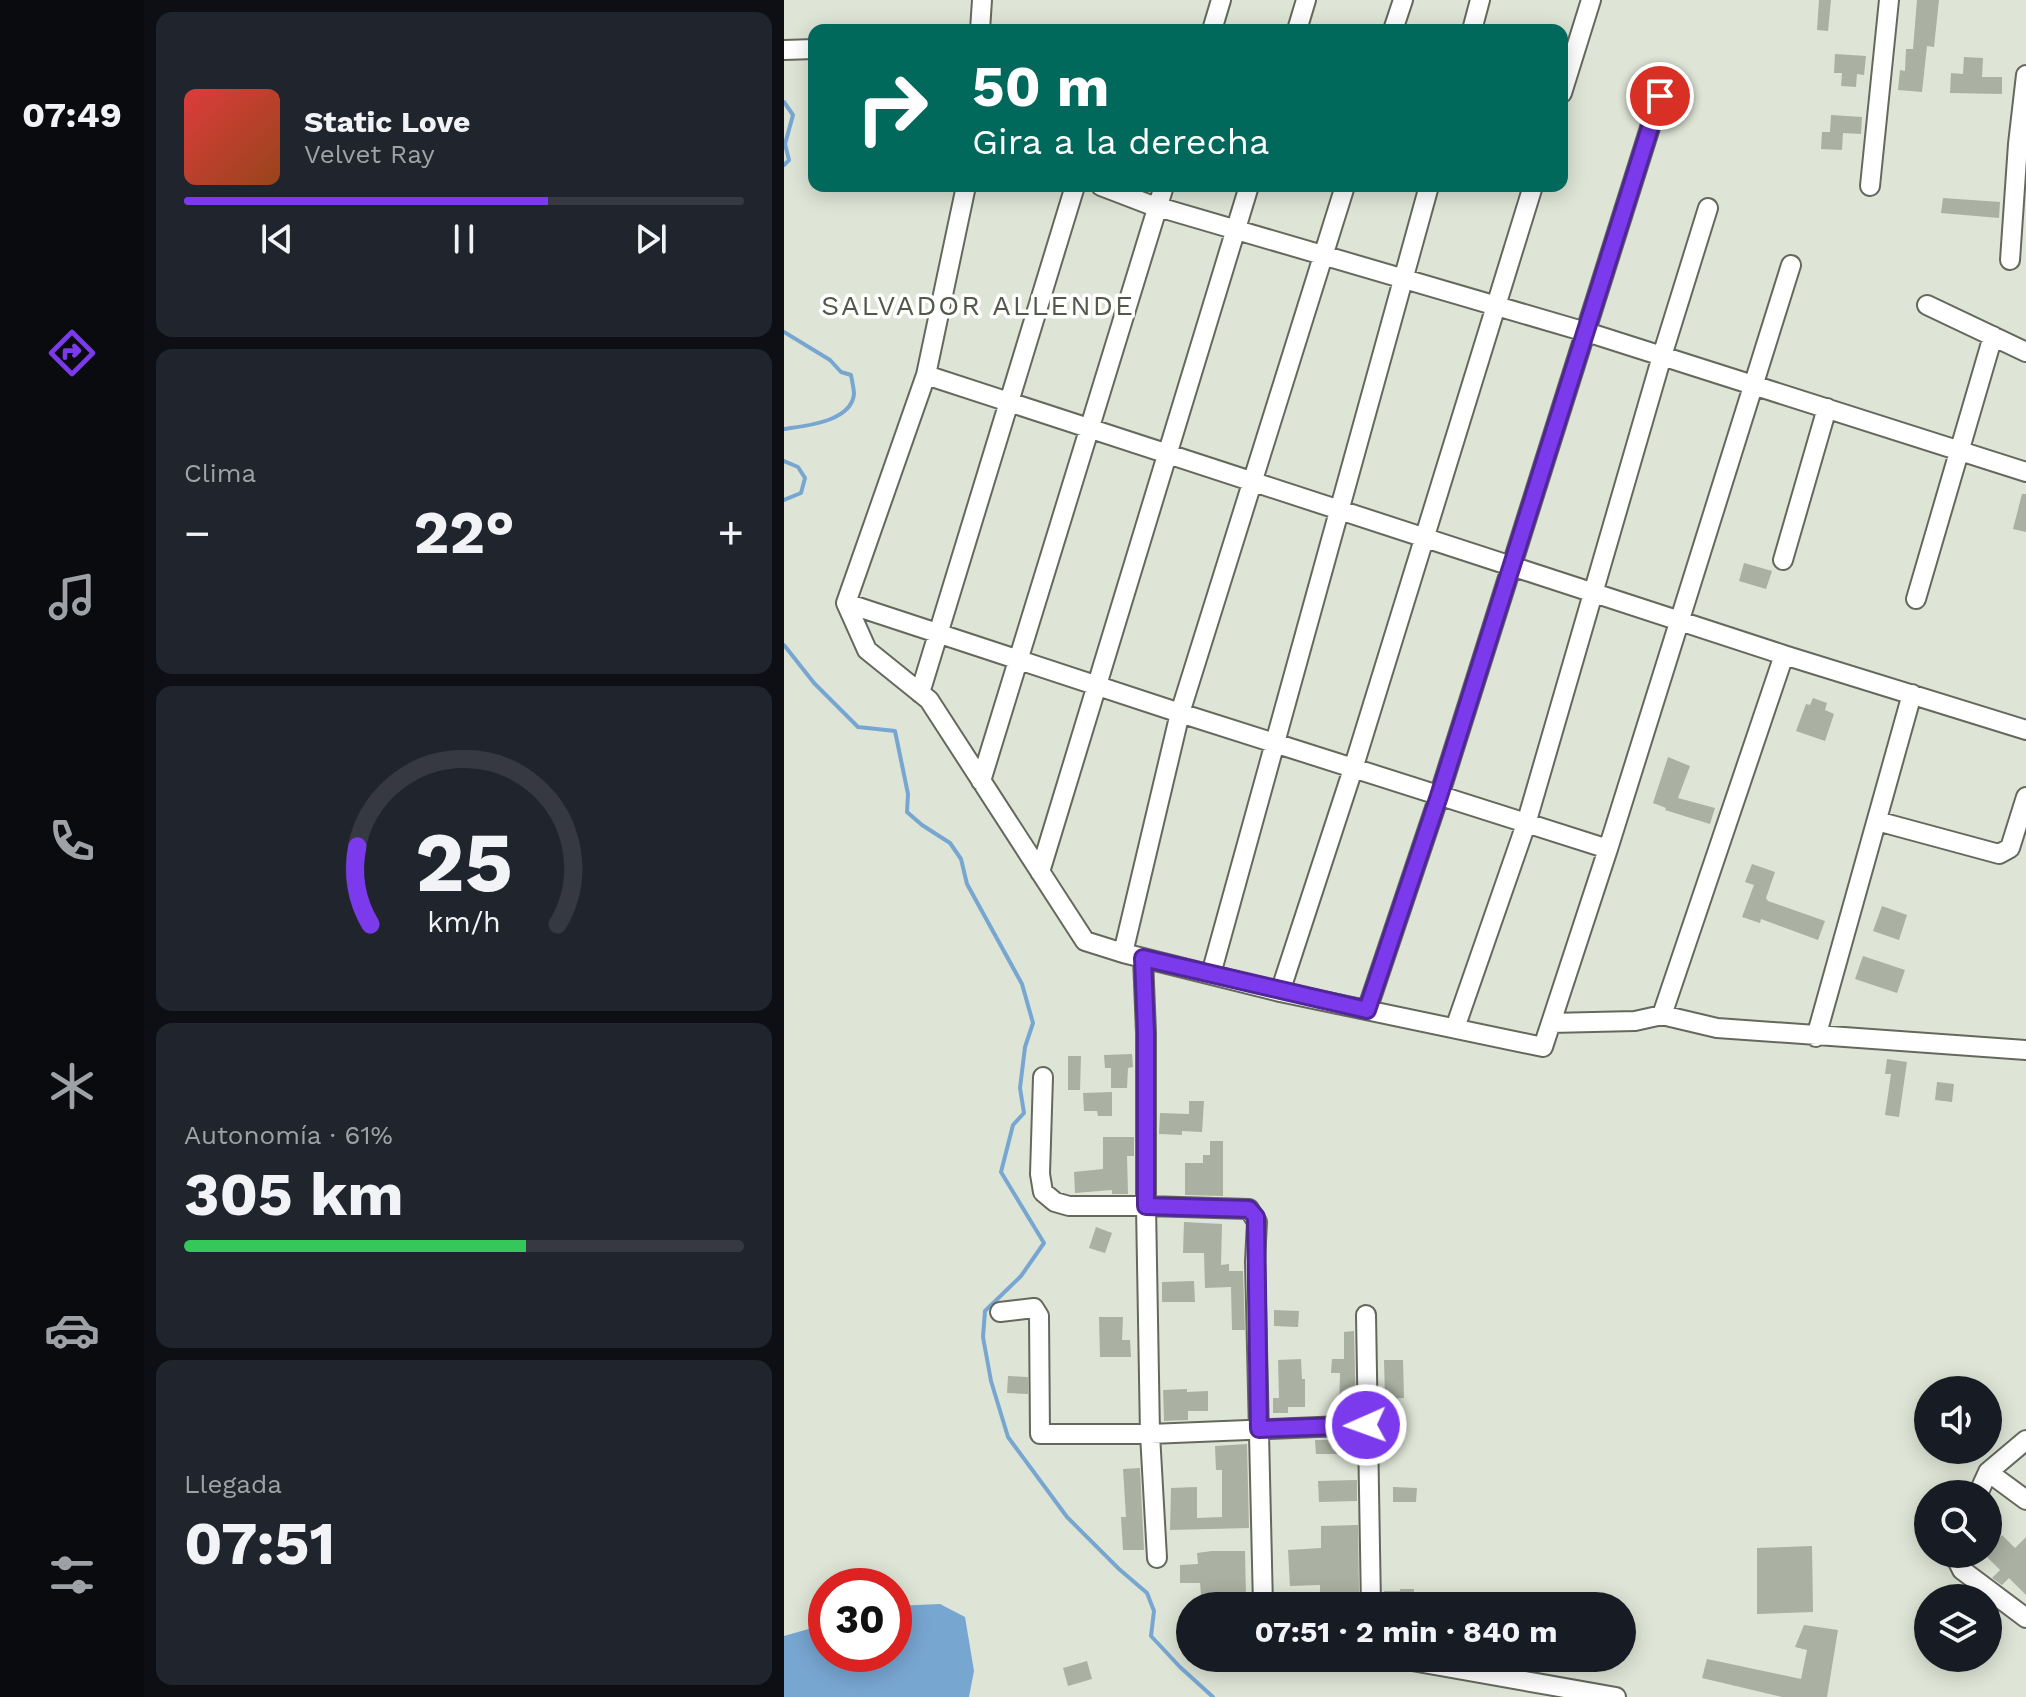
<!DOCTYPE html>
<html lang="es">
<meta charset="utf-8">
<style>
body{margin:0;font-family:"Work Sans",sans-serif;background:#20242c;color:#f1f3f6;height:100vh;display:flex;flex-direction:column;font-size:30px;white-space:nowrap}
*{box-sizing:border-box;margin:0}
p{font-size:26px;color:#9ea1a6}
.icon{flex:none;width:44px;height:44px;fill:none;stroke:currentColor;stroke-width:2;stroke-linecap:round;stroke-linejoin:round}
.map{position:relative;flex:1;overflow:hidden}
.details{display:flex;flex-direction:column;gap:12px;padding:12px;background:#0d0f14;width:640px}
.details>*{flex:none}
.banner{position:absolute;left:24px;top:24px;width:760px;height:168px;border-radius:16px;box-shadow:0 4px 20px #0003;background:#00695c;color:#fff;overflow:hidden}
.controls{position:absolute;left:1130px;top:1376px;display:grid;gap:16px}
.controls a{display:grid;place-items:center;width:88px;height:88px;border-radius:50%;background:#171b24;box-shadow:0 4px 20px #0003;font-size:40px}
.speed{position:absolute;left:24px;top:1568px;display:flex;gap:16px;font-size:40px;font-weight:700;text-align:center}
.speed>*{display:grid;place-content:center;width:104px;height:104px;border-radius:50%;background:#171b24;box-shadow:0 4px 20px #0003;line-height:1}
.speed .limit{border:12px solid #d22;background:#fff;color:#111}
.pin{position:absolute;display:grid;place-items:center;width:68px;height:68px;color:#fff;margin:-34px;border:4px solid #fff;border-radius:50%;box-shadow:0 2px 8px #0007}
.me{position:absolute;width:88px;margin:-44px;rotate:268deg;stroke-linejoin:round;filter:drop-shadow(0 0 6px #0008)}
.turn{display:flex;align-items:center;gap:28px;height:168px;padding:0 32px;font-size:36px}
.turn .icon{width:104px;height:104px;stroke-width:2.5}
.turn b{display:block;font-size:56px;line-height:68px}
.big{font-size:60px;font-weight:700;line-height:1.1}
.details .widget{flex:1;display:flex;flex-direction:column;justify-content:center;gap:12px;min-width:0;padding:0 28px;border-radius:16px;background:#20242c}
.details .dial{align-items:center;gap:0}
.dial svg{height:208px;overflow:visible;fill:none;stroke:#363941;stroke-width:7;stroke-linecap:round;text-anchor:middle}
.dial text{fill:#f1f3f6;stroke:none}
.song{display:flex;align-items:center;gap:24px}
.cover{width:96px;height:96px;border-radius:12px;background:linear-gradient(135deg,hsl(0 70% 55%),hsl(20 70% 35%))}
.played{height:8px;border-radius:4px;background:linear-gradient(90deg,#7c3aed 65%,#363941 65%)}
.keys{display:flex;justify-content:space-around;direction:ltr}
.heat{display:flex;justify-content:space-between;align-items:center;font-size:44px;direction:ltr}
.charge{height:12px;border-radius:6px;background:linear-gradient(90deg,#34c759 61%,#363941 0)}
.trip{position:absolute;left:392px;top:1592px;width:460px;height:80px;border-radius:40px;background:#171b24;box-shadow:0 4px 20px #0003;font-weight:700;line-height:80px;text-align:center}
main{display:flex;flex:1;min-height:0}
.tab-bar{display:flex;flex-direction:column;width:144px;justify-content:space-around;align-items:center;background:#090b0e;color:#9ea1a6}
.tab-bar .icon{width:56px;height:56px}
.tab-bar .current{color:#7c3aed}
.tab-bar b{font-size:36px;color:#f1f3f6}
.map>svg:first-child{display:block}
.water{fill:#77a6d1}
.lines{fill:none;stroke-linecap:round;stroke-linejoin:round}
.stream{stroke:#77a6d1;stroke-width:4}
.building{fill:#aab0a2}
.street-casing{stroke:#64695c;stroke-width:22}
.street{stroke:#fff;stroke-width:18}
.route-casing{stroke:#51269a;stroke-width:20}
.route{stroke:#7c3aed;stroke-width:14}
.labels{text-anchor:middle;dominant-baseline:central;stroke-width:7;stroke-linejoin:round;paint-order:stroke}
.quarter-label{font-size:28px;letter-spacing:2px;fill:#53584b;stroke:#fff}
</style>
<main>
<nav class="tab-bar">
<b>07:49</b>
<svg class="icon current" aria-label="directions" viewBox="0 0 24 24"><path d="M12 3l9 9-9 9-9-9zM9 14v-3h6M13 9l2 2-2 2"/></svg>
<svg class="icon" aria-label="music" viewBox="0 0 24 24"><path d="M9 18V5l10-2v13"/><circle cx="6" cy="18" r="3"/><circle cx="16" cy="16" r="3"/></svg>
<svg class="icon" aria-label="phone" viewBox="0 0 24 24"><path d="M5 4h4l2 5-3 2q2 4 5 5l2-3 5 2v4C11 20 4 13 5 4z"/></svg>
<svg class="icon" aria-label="climate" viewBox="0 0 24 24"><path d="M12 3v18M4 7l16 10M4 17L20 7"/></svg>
<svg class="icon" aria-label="car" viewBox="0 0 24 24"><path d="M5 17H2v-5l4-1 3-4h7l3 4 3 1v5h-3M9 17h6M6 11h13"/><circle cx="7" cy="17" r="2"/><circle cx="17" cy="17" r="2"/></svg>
<svg class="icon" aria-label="filters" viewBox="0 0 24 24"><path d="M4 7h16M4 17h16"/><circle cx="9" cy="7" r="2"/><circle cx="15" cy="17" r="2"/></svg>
</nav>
<section class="details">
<div class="widget">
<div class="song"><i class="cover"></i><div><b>Static Love</b><p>Velvet Ray</p></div></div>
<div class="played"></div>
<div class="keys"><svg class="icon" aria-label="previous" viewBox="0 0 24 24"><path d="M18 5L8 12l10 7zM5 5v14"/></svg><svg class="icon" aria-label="pause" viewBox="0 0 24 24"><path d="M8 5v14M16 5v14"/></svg><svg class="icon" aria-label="next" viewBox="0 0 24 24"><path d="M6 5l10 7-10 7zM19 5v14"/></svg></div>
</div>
<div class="widget"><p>Clima</p>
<div class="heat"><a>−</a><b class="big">22°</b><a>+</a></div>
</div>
<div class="widget dial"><svg viewBox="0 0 100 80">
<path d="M14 69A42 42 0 1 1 86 69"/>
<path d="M14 69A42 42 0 0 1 9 39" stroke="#7c3aed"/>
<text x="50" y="56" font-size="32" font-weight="700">25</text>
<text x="50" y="72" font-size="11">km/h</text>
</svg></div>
<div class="widget"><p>Autonomía · 61%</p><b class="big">305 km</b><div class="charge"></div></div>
<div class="widget"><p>Llegada</p><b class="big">07:51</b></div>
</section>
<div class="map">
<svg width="1242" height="1697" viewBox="0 0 1242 1697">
<rect width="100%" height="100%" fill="#dee5d6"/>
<!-- water -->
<path class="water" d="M156,1604L181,1617L190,1671L185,1697H0V1636L42,1624V1654H110V1606Z"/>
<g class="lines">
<!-- stream -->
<path class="stream" d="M0,102L9,115L1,144L5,160L0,165
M0,332L46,360L57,372L67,375C68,381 70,389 70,394C67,422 21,426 0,429
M0,461L14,467L21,478L17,493L0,500
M0,645L30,683L74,727L111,731L124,794L123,812L138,825L166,843L177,859L183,884L238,984L249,1023L241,1047L236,1088L240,1113L229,1125L217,1172L260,1243L237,1276L201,1311L199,1337L207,1381L224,1437L283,1517L335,1569L363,1593L370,1611L367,1636L396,1667L429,1697"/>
</g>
<!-- building -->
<path class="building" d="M1035,0H1047L1044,31L1033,30Z
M1133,0H1155L1150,47L1143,46L1138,92L1114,90L1116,70L1121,71L1122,49H1129Z
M1051,54L1082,56L1080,75L1073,74L1072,87L1057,86L1058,73H1050Z
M1180,57L1199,58L1198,77H1218V94L1166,93L1167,73L1179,74Z
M1047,115L1078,117L1077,134L1059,133L1058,150L1037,149L1038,132H1046Z
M1159,198L1216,202L1215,218L1157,213Z
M1238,494H1242V532L1229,529Z
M960,563L988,571L982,589L955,581Z
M1029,698L1043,703L1041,710L1050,714L1041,741L1012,731L1022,704L1026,705Z
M884,757L906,766L894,798L931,808L926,824L881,810L882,808L869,803Z
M968,864L991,872L982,898L984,901L1041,921L1034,940L977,919L976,923L958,917L970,885L961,882Z
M1098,906L1123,915L1115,940L1089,931Z
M1079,956L1121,970L1113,993L1071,979Z
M348,1054L349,1067L344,1068L343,1088H327V1068H321L320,1055Z
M284,1056H297L296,1090H284Z
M1103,1059L1123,1062L1115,1117L1101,1115L1107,1074H1101Z
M1153,1082L1170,1084L1168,1102L1151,1100Z
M328,1092V1116H314L313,1111H300L299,1093Z
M405,1101H420L418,1132L398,1131V1135L375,1134L376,1113L405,1114Z
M319,1137H350V1156H343L344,1194H328V1190L291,1193L290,1172L319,1169Z
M426,1141H439V1196L401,1195V1163H419V1155H426Z
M400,1222L438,1224L437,1265L445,1264V1271H459L461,1330H448L447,1287L421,1288L420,1253H399Z
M312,1227L328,1233L321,1253L305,1248Z
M410,1281L411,1302H378V1282Z
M490,1310L515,1311L514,1327L490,1326Z
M315,1317H339L338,1340H346L347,1357H316Z
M570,1331L572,1412H555L556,1373H547L548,1359H560V1332Z
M517,1359L518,1379H521V1407H504V1413H489V1398H495L494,1360Z
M600,1360H619L620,1398L601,1399Z
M224,1376L244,1377V1394L223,1393Z
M403,1389V1392L424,1391V1411H404V1420L380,1421L379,1390Z
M531,1440H556V1454H532Z
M463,1444L465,1528L386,1530L387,1488L413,1487V1518L438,1517V1470H432L431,1446Z
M356,1468L360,1550H339L337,1517H342L339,1469Z
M573,1480V1501L535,1502L534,1481Z
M609,1487L633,1488L632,1502H609Z
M574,1525L575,1592L536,1593V1585L506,1586L504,1550L537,1548V1526Z
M1218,1535L1231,1548L1242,1537V1595L1225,1578L1218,1585L1208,1578L1216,1570L1200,1554H1204V1549Z
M1028,1546L1029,1612L973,1614V1548Z
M428,1551H461L462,1596L434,1597V1606H418L416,1583H396V1565L414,1564L413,1553Z
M616,1589H630L629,1606H600V1591H616Z
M1020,1625L1054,1630L1043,1697H998L918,1678L923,1659L1017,1679L1023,1650L1011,1647Z
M303,1661L308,1679L284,1686L279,1668Z"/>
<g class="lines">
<!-- street casing -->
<g class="street-casing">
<path id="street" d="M196,30L198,0
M428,30L437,0
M513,30L522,0
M609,30L619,0
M688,30L696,0
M0,50L30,49
M778,93L807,0
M1234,144L1242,75
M182,186L142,375L62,603L83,650L145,700L301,941L339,953
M317,186L364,204L812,335L1242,472
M561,186L396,713L824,849L1007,265
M1086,186L1105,0
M1226,260L1234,144L1242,145
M1143,305L1242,352
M142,375L1000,655
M999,560L1043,408
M1132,599L1209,336
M62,603L396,713L339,953L496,992L759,1047L824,849
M136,693L291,186
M197,781L380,186
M1093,821L1215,854L1226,848L1242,797
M256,872L465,186
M359,958L362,1033V1206L465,1209L473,1222L471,1261L479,1606
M427,974L645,186
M496,992L569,769L749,186
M583,1010L655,796L876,96
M878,1015L1000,655L1242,730
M767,1023L851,1021L878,1015L933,1028L1242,1050
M671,1028L742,824L878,356L924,208
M1032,1037L1128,694
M259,1077L256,1174L259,1192L271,1202L285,1206H362L366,1434L373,1558
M216,1312L250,1308L255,1316L256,1434H366L582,1425
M582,1315L587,1606
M1204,1472L1242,1500
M1194,1494L1204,1472L1242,1440
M1170,1554L1178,1570L1242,1618
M611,1658L832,1697"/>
</g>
<!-- street -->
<use href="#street" class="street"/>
</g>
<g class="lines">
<!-- route casing -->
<g class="route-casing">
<path id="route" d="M582,1425L475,1429L472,1217L465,1209L362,1206V1033L359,958L583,1010L655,796L876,96"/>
</g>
<!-- route -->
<use href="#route" class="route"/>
</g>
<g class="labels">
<!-- quarter labels -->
<g class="quarter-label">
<text x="194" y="305">SALVADOR ALLENDE</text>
</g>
</g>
</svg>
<div class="controls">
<a><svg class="icon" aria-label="sound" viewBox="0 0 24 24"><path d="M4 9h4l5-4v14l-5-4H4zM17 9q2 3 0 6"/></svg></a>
<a><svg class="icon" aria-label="search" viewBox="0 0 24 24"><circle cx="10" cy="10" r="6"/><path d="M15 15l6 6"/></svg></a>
<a><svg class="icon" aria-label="layers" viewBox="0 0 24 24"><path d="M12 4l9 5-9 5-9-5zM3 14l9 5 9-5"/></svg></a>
</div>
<div class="speed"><div class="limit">30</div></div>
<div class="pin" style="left:876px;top:96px;background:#d93025"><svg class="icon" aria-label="arrive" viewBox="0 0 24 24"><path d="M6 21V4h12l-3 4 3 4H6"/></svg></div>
<svg class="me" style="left:582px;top:1425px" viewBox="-20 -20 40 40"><circle r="17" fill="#7c3aed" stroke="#fff" stroke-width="3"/><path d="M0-11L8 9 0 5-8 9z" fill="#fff"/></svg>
<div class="trip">07:51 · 2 min · 840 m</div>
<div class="banner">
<div class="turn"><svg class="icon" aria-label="right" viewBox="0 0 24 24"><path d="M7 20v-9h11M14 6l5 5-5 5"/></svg><div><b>50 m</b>Gira a la derecha</div></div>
</div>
</div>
</main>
